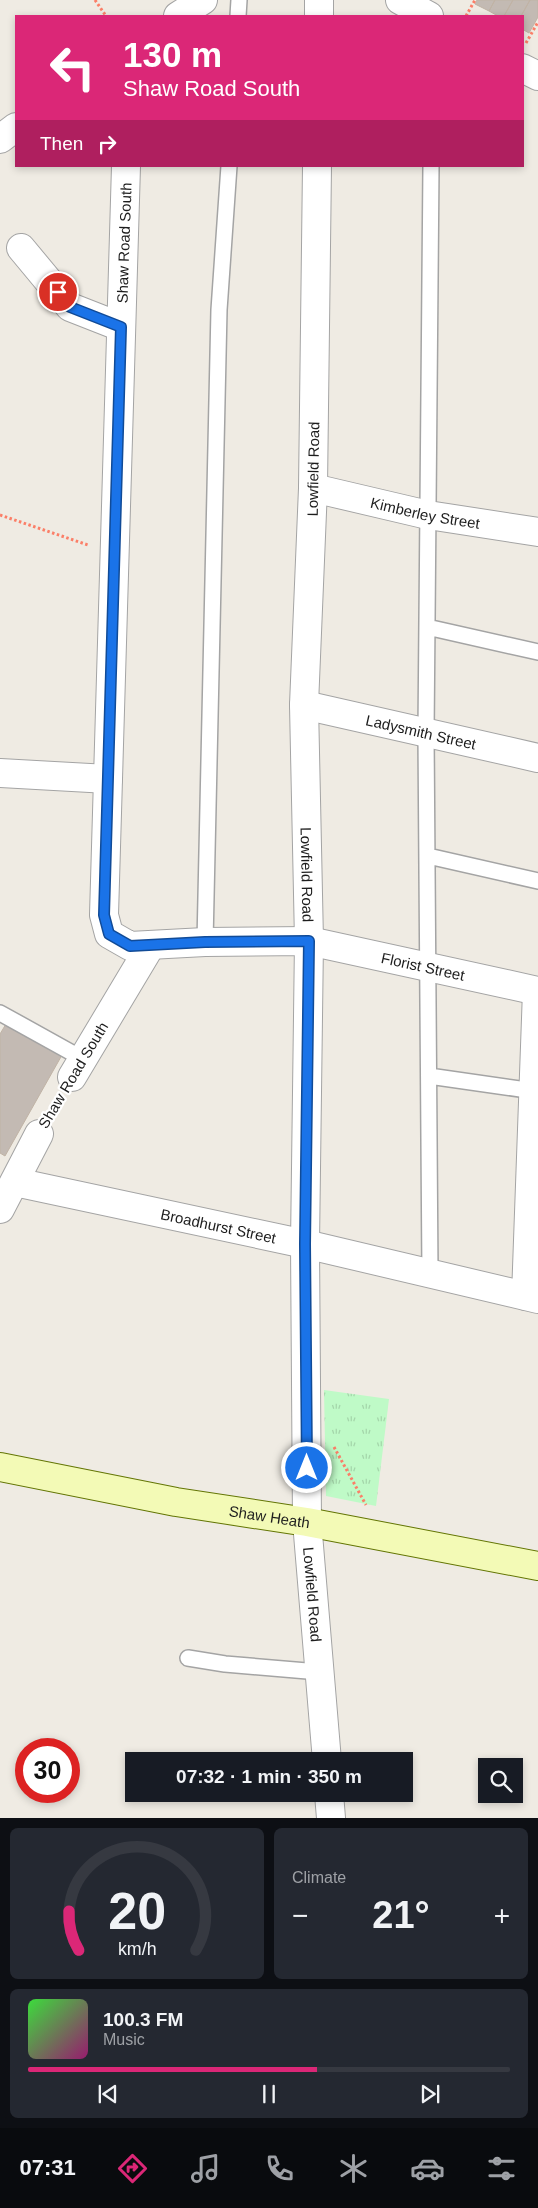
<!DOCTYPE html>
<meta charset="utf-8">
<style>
body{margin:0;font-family:Helvetica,sans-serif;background:#242831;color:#f1f3f6;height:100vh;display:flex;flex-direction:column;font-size:19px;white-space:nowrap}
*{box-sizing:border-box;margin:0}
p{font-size:16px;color:#9ea1a6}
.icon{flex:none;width:28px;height:28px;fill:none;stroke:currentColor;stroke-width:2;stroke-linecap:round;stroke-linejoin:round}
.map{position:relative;height:1818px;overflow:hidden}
.drawer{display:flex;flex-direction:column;gap:10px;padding:10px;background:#0d0f14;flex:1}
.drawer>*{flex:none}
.hud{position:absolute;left:15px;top:15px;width:509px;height:152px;border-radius:0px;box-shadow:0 2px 8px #0003;background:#db2777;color:#fff;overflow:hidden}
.buttons{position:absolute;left:478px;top:1758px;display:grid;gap:10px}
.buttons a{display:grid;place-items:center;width:45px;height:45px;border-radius:0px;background:#171b24;box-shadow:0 2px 8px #0003;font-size:25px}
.speed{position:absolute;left:15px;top:1738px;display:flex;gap:10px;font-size:25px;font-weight:700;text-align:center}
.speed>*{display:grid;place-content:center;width:65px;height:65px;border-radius:50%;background:#171b24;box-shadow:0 2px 8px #0003;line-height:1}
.speed .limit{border:8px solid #d22;background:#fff;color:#111}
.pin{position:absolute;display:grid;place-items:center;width:42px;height:42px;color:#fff;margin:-21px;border:2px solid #fff;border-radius:50%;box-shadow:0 1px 5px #0007}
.me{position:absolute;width:55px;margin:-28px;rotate:0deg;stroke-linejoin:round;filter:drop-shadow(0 0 4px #0008)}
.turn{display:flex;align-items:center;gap:18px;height:105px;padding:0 25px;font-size:22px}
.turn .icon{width:65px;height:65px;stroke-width:2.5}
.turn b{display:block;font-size:35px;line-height:42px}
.then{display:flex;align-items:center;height:48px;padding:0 25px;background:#0003;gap:10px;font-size:19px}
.big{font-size:38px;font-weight:800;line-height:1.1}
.drawer .widget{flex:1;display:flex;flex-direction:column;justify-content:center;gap:8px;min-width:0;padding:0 18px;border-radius:8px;background:#242831}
.drawer .dial{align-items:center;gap:0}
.dial svg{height:130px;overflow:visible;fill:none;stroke:#363941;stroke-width:7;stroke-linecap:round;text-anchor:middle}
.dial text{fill:#f1f3f6;stroke:none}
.song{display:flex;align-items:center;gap:15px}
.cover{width:60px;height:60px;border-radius:8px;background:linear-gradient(135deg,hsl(120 70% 55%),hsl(320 70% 35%))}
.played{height:5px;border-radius:2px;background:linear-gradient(90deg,#db2777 60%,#363941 60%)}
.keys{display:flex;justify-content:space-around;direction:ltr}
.heat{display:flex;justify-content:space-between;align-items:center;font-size:28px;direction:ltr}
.drawer .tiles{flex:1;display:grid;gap:10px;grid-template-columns:1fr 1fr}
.widget:last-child{grid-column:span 2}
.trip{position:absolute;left:125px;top:1752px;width:288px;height:50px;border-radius:0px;background:#171b24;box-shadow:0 2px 8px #0003;font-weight:800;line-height:50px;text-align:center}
.tab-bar{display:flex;height:80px;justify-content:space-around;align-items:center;background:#090b0e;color:#9ea1a6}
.tab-bar .icon{width:35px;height:35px}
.tab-bar .on{color:#db2777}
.tab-bar b{font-size:22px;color:#f1f3f6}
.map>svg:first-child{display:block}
.park{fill:url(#park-tufts)}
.building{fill:#c3bab3;stroke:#c0b3a5}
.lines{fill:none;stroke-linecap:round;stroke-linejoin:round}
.service-casing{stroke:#a4a4a4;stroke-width:18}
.minor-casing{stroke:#a4a4a4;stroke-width:30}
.secondary-casing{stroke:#637504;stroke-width:30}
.path{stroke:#fb7f68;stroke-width:3;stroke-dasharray:2.5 2.5;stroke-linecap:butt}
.service{stroke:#fff;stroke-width:15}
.minor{stroke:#fff;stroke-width:28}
.secondary{stroke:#f3fab6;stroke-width:28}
.route-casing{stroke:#114b97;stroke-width:12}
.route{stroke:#1a73e8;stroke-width:9}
.labels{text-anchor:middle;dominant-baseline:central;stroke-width:4.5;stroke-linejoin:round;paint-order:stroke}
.street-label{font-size:15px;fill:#1d1d1d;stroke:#fff}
</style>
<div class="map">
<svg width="538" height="1818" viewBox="0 0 538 1818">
<defs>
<pattern id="park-tufts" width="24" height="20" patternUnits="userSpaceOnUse" patternTransform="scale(1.25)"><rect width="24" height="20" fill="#bffac7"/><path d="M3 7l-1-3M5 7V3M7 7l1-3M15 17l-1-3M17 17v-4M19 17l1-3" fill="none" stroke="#a4d6aa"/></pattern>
</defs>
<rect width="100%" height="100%" fill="#efebe3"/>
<!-- park -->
<path class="park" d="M324,1390L389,1399L376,1506L326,1496Z"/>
<!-- building -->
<path class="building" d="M477,0H495L489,11L475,4Z
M495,0H513L504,16H498L489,11Z
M513,0H530L521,16H504Z
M530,0H538V17L529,33L522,29L521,16Z
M6,1024L62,1055L5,1156L0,1153V1034Z"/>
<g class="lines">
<!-- service casing -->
<g class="service-casing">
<path id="service" d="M238,16L239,0
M427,627L538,652
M428,856L538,881
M205,942L219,310L229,166
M0,1013L83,1059
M429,1076L534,1091
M430,1274L426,733L431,166
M188,1658L225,1664L319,1672"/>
</g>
<!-- minor casing -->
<g class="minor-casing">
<g id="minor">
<path d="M400,0L429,16"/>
<path d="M178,16L203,0"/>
<path d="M319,16V0"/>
<path d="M522,68L538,76"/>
<path d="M0,139L16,127"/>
<path id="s1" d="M126,166L104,915L109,934L130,946L205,942L309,941L538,991"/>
<path id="s2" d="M317,166L313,488L304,705L309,941L305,1244L307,1522L327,1761"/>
<path d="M21,248L70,307L121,327"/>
<path id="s3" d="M313,488L428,515L538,532"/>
<path id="s4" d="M304,705L538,758"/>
<path d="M0,773L108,779"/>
<path d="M72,1077L151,945"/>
<path id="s5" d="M15,1182L305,1244L538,1299"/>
<path d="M0,1209L39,1134"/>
<path d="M526,1296L537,991"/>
<path d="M329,1794L331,1818"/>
</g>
</g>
<!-- secondary casing -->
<g class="secondary-casing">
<g id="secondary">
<path id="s6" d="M0,1467L176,1502L307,1522L538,1566"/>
</g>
</g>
<!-- path -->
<path class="path" d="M95,0L106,16
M466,16L475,0
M526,43L538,22
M0,515L88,545
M52,1112L59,1100
M334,1447L366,1505"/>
<!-- service -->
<use href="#service" class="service"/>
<!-- minor -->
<use href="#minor" class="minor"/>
<!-- secondary -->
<use href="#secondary" class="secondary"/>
</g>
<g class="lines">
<!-- route casing -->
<g class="route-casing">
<path id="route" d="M58,292L70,307L121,327L104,915L109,934L130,946L205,942L309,941L305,1244L307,1468"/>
</g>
<!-- route -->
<use href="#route" class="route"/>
</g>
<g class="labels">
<!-- street labels -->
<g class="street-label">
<text transform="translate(124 243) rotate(-88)">Shaw Road South</text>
<text transform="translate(313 469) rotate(-89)">Lowfield Road</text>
<text stroke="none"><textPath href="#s3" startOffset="115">Kimberley Street</textPath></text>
<text stroke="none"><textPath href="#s4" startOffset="120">Ladysmith Street</textPath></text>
<text stroke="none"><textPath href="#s2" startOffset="709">Lowfield Road</textPath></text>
<text stroke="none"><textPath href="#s1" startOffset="1089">Florist Street</textPath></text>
<text transform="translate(73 1075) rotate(-59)">Shaw Road South</text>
<text stroke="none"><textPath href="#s5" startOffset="208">Broadhurst Street</textPath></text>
<text stroke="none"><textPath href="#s6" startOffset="274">Shaw Heath</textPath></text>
<text stroke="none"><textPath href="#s2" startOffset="1429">Lowfield Road</textPath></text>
</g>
</g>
</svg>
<div class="buttons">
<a><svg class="icon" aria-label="search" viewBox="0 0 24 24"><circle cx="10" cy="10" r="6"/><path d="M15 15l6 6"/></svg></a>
</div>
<div class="speed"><div class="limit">30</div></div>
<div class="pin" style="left:58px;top:292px;background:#d93025"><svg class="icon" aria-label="arrive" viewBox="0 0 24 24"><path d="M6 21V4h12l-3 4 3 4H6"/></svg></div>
<svg class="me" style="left:307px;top:1468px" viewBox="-20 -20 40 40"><circle r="17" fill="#1a73e8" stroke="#fff" stroke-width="3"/><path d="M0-11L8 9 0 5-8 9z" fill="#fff"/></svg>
<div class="trip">07:32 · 1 min · 350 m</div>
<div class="hud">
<div class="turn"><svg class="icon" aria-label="left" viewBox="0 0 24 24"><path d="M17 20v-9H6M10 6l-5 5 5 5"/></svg><div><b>130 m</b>Shaw Road South</div></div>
<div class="then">Then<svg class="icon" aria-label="right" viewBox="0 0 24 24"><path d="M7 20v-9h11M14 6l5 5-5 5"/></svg></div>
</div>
</div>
<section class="drawer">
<div class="tiles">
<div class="widget dial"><svg viewBox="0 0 100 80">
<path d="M14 69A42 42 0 1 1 86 69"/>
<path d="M14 69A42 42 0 0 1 8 45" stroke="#db2777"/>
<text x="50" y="56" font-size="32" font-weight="700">20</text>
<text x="50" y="72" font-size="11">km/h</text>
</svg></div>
<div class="widget"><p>Climate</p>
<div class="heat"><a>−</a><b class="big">21°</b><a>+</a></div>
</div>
<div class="widget">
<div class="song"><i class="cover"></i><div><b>100.3 FM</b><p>Music</p></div></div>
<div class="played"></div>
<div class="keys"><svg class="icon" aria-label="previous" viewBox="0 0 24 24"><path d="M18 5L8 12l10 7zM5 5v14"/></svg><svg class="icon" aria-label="pause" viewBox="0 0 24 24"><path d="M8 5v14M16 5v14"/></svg><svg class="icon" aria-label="next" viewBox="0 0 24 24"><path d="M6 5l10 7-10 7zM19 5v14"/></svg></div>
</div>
</div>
</section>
<nav class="tab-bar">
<b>07:31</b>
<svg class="icon on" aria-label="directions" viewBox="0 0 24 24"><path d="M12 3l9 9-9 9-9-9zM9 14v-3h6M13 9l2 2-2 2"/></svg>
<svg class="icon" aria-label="music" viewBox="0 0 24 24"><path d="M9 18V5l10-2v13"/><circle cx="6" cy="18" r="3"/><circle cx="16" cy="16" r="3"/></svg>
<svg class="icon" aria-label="phone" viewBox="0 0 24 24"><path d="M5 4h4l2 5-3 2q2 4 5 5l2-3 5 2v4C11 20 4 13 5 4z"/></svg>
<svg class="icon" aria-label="climate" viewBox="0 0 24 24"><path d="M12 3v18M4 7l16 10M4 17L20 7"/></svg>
<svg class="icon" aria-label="car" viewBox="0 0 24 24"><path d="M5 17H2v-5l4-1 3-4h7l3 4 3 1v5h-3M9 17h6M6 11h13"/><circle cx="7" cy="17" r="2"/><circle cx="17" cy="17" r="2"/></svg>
<svg class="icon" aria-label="filters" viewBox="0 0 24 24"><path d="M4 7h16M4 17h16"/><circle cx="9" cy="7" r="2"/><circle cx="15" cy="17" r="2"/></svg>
</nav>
